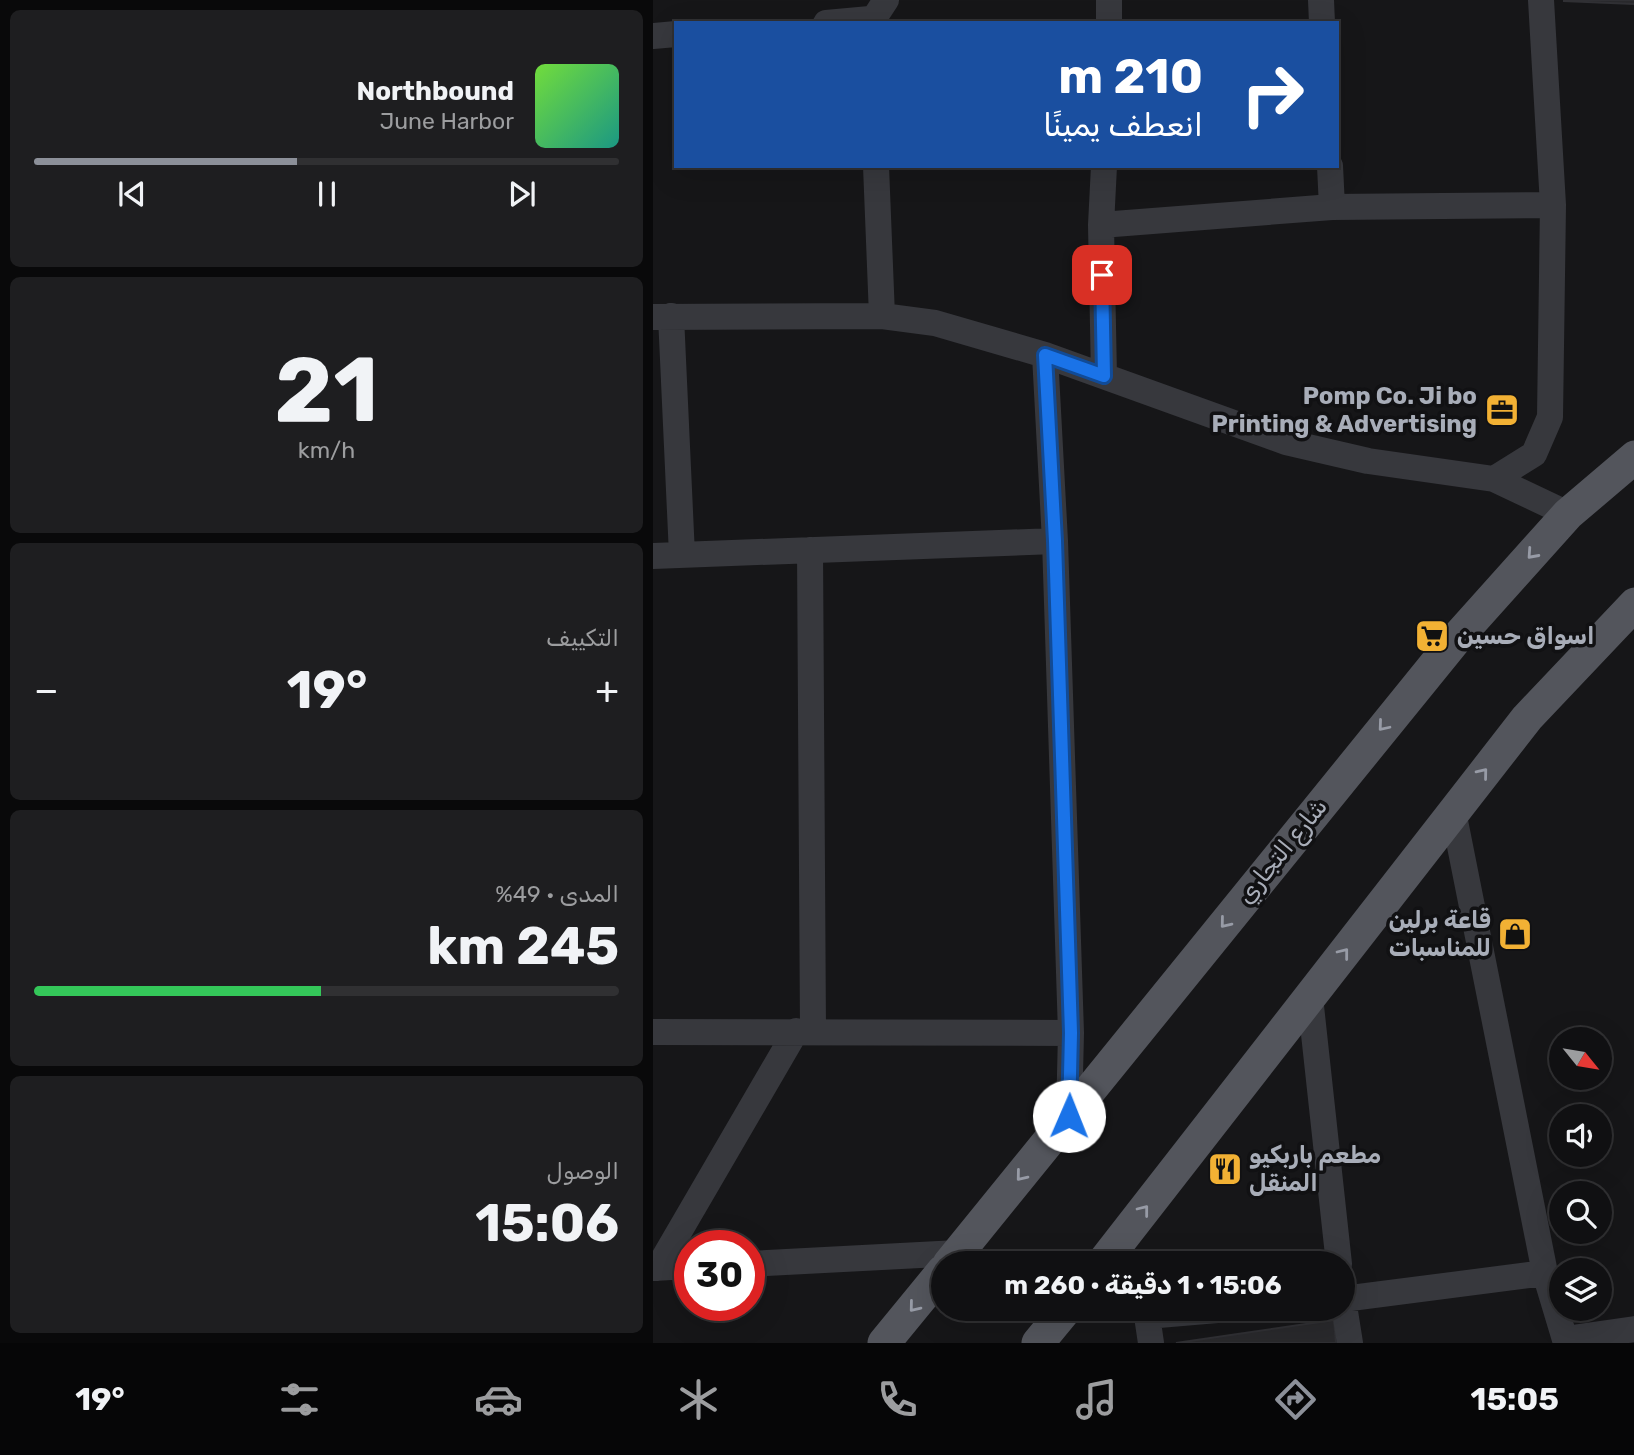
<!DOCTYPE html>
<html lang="ar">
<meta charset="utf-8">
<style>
body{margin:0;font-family:Rubik,Vazirmatn,sans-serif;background:#1e1e20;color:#f1f3f6;direction:rtl;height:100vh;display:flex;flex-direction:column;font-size:26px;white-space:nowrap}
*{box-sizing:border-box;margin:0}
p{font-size:23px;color:#9c9d9f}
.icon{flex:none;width:38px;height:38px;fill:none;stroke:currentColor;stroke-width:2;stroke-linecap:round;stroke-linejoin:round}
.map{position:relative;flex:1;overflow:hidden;direction:ltr}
.sheet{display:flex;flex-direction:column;gap:10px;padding:10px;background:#09090a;width:653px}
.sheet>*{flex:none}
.guide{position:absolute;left:21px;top:21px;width:665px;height:147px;border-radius:0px;box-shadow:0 7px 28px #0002,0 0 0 2px #303032;direction:rtl;background:#1a4fa0;color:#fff;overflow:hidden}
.needle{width:46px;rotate:120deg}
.controls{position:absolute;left:896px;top:1027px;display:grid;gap:14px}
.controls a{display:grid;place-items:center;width:63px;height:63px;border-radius:50%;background:#101012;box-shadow:0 7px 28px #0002,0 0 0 2px #303032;font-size:35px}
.speed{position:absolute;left:21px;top:1230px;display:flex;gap:14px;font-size:35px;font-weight:700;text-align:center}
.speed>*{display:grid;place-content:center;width:91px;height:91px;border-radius:50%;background:#101012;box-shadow:0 7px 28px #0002,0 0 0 2px #303032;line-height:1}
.speed .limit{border:10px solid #d22;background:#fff;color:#111}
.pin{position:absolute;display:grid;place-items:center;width:60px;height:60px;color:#fff;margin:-30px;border-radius:14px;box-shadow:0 4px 10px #0006}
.me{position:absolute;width:77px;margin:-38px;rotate:1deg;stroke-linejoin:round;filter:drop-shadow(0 0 5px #0008)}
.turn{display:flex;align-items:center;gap:24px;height:147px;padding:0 21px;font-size:32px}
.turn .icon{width:91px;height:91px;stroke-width:2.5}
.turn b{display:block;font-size:49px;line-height:60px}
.big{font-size:52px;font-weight:700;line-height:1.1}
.sheet .tile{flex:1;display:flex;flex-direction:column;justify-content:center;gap:10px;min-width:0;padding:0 24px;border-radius:10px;background:#1e1e20}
.sheet .dial{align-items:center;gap:0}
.dial b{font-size:91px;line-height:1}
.song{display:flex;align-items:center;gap:21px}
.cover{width:84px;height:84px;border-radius:10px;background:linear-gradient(135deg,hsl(100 70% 55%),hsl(170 70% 35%))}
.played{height:7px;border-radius:4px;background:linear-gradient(90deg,#8c9099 45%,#303032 45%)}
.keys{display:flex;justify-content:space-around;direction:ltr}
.heat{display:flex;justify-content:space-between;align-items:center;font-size:38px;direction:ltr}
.charge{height:10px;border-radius:5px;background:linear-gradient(90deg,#34c759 49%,#303032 0)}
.trip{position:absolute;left:278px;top:1251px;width:424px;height:70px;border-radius:35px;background:#101012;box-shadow:0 7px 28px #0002,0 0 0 2px #303032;font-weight:700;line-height:70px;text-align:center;direction:rtl}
.dock{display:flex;height:112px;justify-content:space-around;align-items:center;background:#060607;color:#9c9d9f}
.dock .icon{width:49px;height:49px}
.dock .active{color:#8c9099}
.dock b{font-size:32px;color:#f1f3f6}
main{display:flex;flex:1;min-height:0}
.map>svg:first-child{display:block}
.building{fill:#29292c;stroke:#303034;stroke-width:2}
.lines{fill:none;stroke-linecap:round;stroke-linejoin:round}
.minor{stroke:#37383d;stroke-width:26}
.major{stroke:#53555c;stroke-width:33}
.oneway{stroke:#979ba6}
.route-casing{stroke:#114b97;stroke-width:18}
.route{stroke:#1a73e8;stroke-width:12}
.labels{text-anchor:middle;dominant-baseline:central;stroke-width:7;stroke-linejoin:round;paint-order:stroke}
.poi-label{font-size:24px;font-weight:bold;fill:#a8adb8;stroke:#111113;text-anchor:end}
.street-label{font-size:24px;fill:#a8adb8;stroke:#111113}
</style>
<main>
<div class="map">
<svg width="982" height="1343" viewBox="0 0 982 1343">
<rect width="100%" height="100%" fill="#161618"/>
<!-- building -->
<path class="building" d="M911,0H982V4L911,1Z
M681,1320L683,1343H523Z"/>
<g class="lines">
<!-- minor -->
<path class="minor" d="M668,0L669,23
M173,23L217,19
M218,23L233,0
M456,23V0
M0,36L23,34
M223,166L229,316
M451,166L448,225L451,376
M677,166L679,207
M448,225L679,207L900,205
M18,316L29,555
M0,317L229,316L282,323L392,355L633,442L715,461L841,479L881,454L897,417L900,205L888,0
M392,355L402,541L418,1033L416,1116
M841,479L915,514
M157,550L160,1031
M0,556L402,541
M800,811L892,1273L913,1343
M657,997L686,1264
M0,1032L418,1033
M96,1264L305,1253
M0,1268L37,1266
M5,1268L143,1031
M690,1299L892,1273
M690,1299L697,1343
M490,1309L494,1316L498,1343
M494,1316L576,1309
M912,1339L982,1329"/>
<!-- major -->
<path class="major" d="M296,1264L802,640L915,514L982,457
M449,1264L874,718L982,604
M231,1343L290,1271
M385,1343L413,1309"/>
</g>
<!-- one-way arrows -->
<defs><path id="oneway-chevron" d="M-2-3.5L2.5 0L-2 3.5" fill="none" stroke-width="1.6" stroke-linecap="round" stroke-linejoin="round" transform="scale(1.75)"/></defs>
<g class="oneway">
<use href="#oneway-chevron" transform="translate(879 554) rotate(132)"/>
<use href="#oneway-chevron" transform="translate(730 726) rotate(130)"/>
<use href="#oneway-chevron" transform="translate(830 773) rotate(-51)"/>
<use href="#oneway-chevron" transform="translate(572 923) rotate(129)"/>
<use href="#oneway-chevron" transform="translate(691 953) rotate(-52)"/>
<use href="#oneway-chevron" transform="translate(368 1176) rotate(129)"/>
<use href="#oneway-chevron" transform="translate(491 1210) rotate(-52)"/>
<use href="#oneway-chevron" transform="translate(261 1307) rotate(129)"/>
</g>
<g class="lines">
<!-- route casing -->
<g class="route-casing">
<path id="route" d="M416,1116L418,1033L402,541L392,355L451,376L449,275"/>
</g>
<!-- route -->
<use href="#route" class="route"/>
</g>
<!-- icons -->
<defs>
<g id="office-square" transform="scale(1.75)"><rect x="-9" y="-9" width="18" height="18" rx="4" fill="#f2b134" stroke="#111113"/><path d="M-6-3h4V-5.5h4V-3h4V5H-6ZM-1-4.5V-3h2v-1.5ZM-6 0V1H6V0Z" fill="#111"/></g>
<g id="supermarket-square" transform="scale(1.75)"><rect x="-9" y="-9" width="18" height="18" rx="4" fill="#f2b134" stroke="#111113"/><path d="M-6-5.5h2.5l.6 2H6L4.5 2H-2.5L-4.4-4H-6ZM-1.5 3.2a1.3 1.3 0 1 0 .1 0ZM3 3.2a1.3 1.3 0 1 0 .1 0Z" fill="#111"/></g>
<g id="shop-square" transform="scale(1.75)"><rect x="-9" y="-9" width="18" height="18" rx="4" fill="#f2b134" stroke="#111113"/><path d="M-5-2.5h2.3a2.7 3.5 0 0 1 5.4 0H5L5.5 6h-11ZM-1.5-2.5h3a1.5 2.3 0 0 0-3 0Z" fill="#111"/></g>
<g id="restaurant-square" transform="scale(1.75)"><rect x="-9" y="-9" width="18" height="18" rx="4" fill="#f2b134" stroke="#111113"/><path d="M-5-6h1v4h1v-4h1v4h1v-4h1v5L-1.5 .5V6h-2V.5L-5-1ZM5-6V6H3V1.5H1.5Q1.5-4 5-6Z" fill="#111"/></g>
</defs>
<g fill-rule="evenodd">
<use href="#office-square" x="849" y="410"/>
<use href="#supermarket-square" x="779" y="636"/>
<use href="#shop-square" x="862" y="934"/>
<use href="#restaurant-square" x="572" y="1169"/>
</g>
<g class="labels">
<!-- poi labels -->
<g class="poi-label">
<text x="824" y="396">Pomp Co. Ji bo<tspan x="824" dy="28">Printing &amp; Advertising</tspan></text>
<text x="804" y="636" text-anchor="start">اسواق حسين</text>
<text x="838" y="920">قاعة برلين<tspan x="838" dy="28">للمناسبات</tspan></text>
<text x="596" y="1155" text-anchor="start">مطعم باربكيو<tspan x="596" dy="28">المنقل</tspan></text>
</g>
<!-- street labels -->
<g class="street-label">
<text transform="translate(629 851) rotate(-51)">شارع التجاري</text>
</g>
</g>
</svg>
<div class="controls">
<a><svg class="needle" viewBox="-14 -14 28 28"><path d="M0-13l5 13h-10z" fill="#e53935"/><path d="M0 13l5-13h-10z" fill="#9c9d9f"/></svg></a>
<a><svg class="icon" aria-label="sound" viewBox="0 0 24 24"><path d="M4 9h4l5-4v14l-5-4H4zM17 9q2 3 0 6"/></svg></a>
<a><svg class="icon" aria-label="search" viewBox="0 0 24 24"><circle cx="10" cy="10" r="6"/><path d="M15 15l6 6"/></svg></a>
<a><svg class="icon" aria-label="layers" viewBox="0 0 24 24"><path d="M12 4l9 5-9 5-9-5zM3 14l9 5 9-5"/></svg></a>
</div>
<div class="speed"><div class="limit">30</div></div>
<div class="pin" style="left:449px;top:275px;background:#d93025"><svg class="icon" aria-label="arrive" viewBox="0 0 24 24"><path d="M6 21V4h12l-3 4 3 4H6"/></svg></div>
<svg class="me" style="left:416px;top:1116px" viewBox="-20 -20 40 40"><circle r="19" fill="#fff"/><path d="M0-13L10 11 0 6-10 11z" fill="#1a73e8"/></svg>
<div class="trip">15:06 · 1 دقيقة · 260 m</div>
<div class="guide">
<div class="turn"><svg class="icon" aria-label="right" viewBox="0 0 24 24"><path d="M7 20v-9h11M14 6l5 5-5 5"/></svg><div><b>210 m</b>انعطف يمينًا</div></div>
</div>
</div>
<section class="sheet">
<div class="tile">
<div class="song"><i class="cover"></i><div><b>Northbound</b><p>June Harbor</p></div></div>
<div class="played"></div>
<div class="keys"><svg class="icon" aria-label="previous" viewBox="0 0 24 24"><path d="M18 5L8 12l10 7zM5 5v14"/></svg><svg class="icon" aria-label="pause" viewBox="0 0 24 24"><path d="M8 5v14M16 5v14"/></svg><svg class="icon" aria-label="next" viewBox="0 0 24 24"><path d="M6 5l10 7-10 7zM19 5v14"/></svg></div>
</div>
<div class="tile dial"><b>21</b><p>km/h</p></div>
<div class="tile"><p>التكييف</p>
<div class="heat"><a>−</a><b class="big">19°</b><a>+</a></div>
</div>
<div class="tile"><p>المدى · 49%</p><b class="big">245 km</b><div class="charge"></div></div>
<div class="tile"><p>الوصول</p><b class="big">15:06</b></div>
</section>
</main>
<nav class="dock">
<b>15:05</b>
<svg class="icon active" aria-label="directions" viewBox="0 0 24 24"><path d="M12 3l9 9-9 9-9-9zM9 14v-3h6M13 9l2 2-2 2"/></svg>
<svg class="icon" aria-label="music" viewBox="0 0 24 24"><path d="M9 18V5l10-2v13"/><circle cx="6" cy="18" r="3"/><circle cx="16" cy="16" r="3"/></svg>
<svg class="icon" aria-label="phone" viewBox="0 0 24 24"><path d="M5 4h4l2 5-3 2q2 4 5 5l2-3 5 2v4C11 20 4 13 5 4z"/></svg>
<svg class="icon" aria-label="climate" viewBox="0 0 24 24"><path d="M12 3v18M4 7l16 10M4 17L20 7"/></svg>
<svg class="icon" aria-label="car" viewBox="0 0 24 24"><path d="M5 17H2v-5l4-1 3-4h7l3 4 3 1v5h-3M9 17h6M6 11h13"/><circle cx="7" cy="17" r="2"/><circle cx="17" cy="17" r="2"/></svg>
<svg class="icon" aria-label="filters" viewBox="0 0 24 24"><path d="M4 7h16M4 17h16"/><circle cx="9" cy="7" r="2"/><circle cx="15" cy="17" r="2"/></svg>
<b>19°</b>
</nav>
